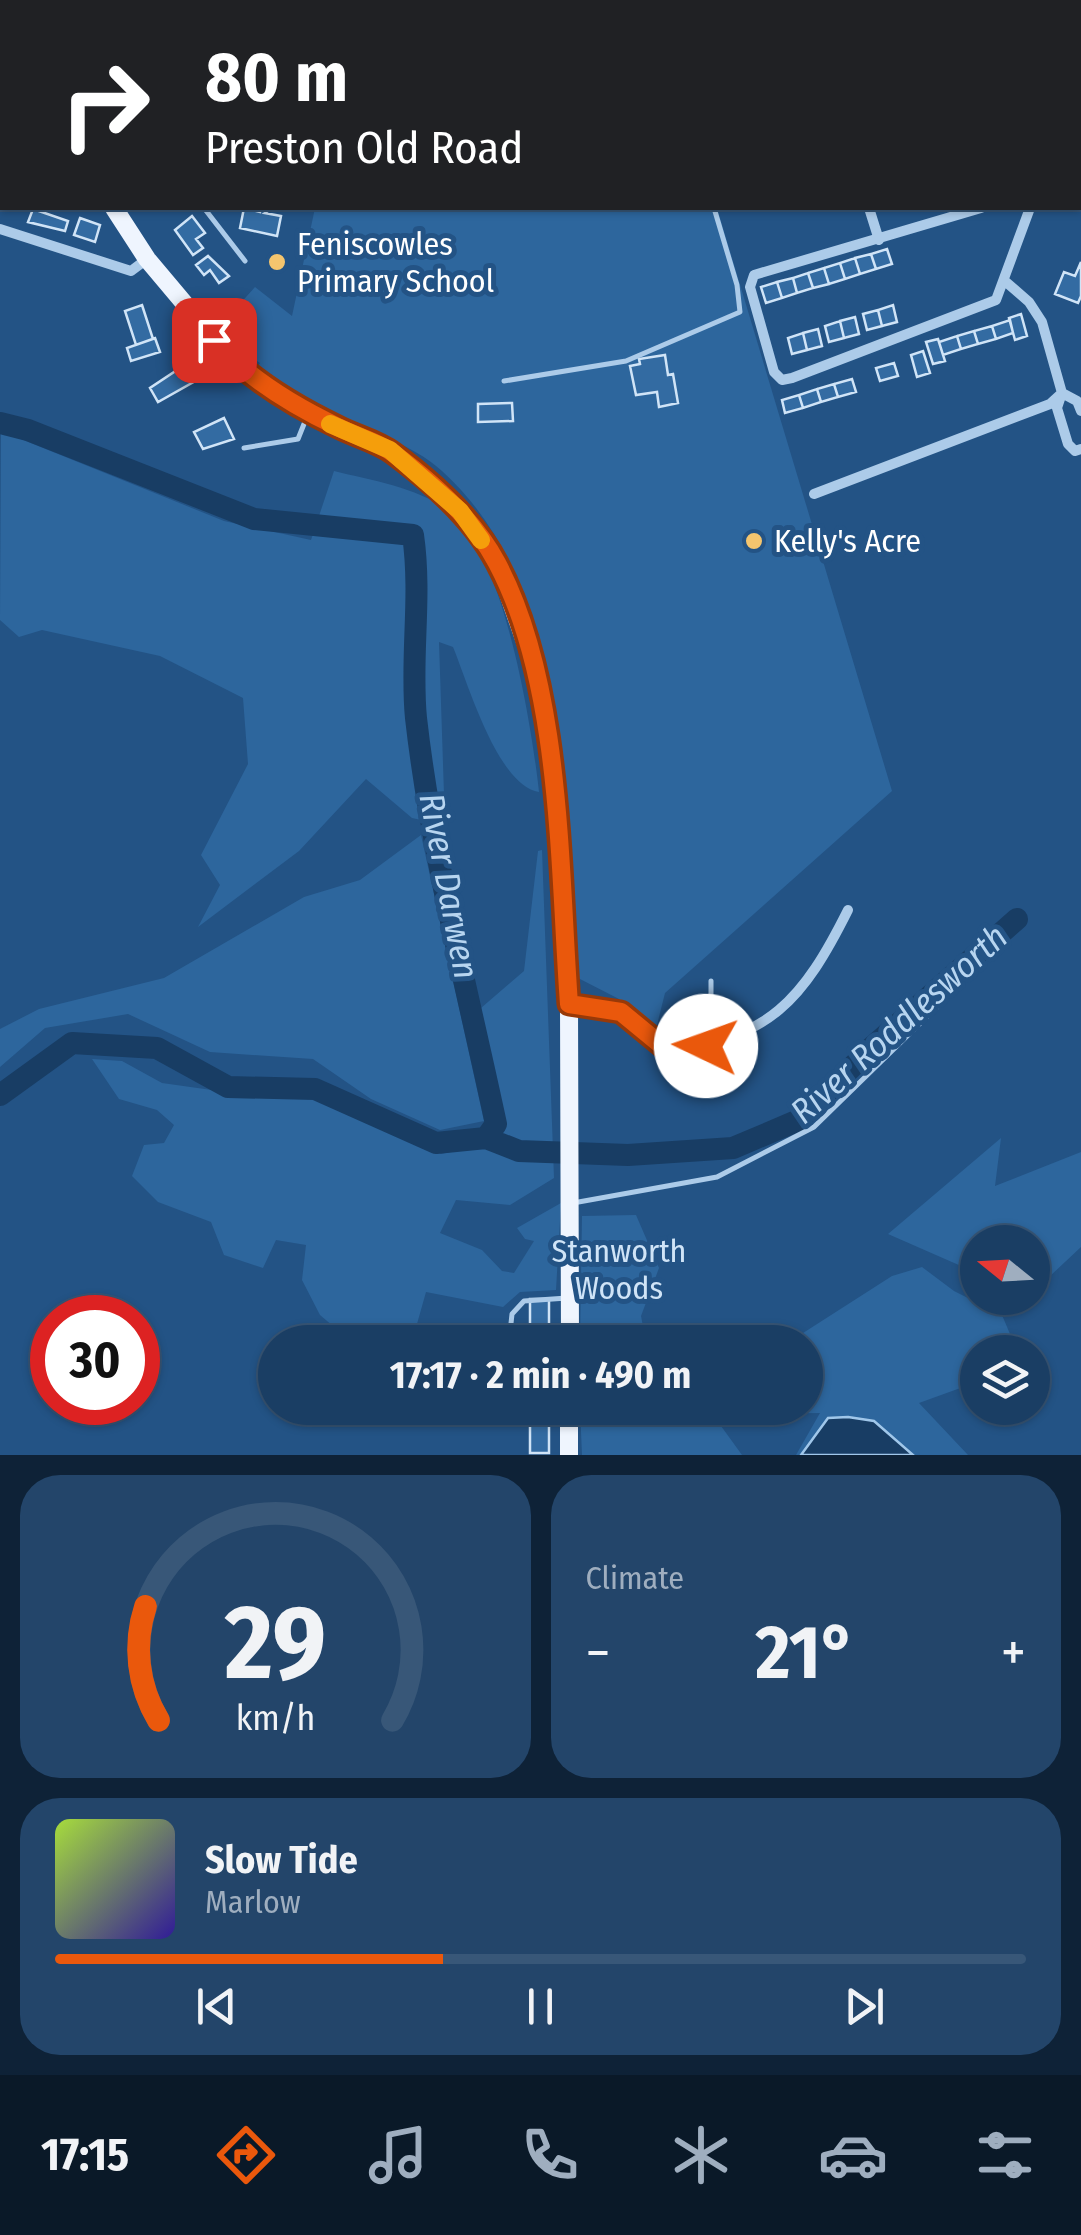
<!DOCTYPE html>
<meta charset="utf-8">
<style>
body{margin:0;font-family:"Fira Sans Condensed",sans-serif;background:#23456a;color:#f1f3f6;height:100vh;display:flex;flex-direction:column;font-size:38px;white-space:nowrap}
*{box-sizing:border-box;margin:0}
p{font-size:32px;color:#9faebf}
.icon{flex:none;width:55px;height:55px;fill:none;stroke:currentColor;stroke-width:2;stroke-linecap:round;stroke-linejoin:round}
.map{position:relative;height:1455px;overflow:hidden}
.details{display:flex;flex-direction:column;gap:20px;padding:20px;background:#0e2237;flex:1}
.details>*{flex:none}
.hud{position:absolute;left:0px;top:0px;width:1082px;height:210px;box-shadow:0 2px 8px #0004,0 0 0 2px #385778;background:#202124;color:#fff;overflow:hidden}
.needle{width:65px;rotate:288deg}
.fabs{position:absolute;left:960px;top:1225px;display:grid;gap:20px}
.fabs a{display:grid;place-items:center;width:90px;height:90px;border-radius:50%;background:#1a3e64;box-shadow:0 2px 8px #0004,0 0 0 2px #385778;font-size:50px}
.speed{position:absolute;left:30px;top:1295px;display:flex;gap:20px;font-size:50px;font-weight:700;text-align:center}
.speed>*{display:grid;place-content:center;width:130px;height:130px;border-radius:50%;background:#1a3e64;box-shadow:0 2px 8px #0004,0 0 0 2px #385778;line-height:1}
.speed .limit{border:15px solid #d22;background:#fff;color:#111}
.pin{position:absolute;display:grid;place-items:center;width:85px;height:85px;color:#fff;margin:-42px;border-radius:20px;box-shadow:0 5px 15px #0006}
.me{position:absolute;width:110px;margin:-55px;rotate:273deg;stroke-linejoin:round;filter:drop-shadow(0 0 8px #0008)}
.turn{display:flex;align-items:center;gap:35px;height:210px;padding:0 40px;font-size:45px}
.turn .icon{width:130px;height:130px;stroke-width:2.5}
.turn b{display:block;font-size:70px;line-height:85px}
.big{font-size:75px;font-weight:700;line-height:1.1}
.details .tile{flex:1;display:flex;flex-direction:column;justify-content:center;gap:15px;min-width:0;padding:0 35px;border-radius:40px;background:#23456a}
.details .dial{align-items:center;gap:0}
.dial svg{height:260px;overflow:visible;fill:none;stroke:#385778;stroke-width:7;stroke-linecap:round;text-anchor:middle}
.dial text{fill:#f1f3f6;stroke:none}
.song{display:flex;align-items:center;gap:30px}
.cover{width:120px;height:120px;border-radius:15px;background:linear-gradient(135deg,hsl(80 70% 55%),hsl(250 70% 35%))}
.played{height:10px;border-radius:5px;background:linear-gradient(90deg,#ea580c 40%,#385778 40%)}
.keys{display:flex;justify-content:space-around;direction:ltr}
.heat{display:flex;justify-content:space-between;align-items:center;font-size:55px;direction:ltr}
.details .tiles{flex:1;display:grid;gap:20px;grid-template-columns:1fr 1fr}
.tile:last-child{grid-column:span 2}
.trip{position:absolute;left:258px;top:1325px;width:565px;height:100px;border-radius:50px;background:#1a3e64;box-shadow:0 2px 8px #0004,0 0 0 2px #385778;font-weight:700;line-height:100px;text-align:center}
.dock{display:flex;height:160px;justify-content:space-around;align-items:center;background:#0a1928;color:#9faebf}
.dock .icon{width:70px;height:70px}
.dock .current{color:#ea580c}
.dock b{font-size:45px;color:#f1f3f6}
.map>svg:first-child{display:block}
.green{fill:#2d669d}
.water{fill:#183d64;stroke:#a0c7ea;stroke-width:2.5}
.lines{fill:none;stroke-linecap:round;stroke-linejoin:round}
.river{stroke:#183d64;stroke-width:22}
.building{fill:#336ba2;stroke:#d0e4f7;stroke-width:2.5}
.lane{stroke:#accbe9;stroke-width:5}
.street{stroke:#accbe9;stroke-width:10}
.primary{stroke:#eff5fe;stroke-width:18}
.route-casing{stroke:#983908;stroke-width:25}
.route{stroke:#ea580c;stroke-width:18}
.slow{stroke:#f59e0b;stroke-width:18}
.poi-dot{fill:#f4c56e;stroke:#235385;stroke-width:4}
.labels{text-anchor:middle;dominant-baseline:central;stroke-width:10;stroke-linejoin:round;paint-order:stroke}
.poi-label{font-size:32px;fill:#fff;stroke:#235385;text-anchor:start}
.park-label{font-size:32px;fill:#d0e4f7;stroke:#235385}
.water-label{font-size:35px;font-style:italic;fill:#b7d5f0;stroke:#235385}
</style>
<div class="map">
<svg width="1081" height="1455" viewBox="0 0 1081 1455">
<rect width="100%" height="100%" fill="#235385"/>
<!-- green -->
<path class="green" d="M315,208H717L892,791L665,993L655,1033H642L619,999L578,978C564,816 573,589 442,471C412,443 365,431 328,412C304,399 281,381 258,366L260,363L242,350L221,325L255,287L292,316Z
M1,431L224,521L311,540L334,471C374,481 423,488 455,516C505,561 532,727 539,792C497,785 468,683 453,647L439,642L445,825L412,818L366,779L299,851L198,927L220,885L201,855L248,764L243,698L160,656L42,630L19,637L0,620Z
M421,835L484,1121L440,1130L371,1099L313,1059L210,1052L128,1014L45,1028L0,1067V1029L39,1009L164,978L304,897L360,880Z
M542,850L554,1178L510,1205L456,1200L440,1233L482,1250L502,1271L514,1273L534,1241L525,1239L517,1228L561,1203L556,1290L520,1292L503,1307L426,1292L415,1331L422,1342H363L340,1332L320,1315L302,1280L306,1245L276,1240L263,1268L224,1255L211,1222L158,1202L132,1176L144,1145L164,1143L174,1125L157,1110L119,1099L92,1059L122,1061L162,1083L240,1094L307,1095L357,1108L441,1154L493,1143L501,1129L481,1008L524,971L538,851Z
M1001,1138L995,1186L1081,1152V1247L1033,1292L1032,1242H978L977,1273L888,1234Z
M636,1215L659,1268L641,1316L646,1342H580L582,1216Z
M922,1267L954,1291L1002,1315L1010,1334L1005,1352H978L977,1382L919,1403L968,1455H796L820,1413L762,1414L760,1408H805V1342H789L892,1276Z
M580,1408H708L742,1455H582Z"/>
<!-- water -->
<path class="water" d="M848,1417L874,1421L913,1455H801L828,1418Z"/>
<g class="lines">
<!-- river -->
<path class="river" d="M0,423L28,430L254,519L413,535C422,598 410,658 416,718C431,852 468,992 496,1124L486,1138L436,1143L315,1089L228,1087L157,1048L72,1043L0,1095
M486,1138L519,1151L628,1155L733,1148L799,1120L870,1049L1017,919"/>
</g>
<!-- building -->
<path class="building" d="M244,208L260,212L261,208H273L265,213L281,216L277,236L240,228Z
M33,209L68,221L65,231L28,222Z
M192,216L205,233L196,239L203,248L193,255L175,230Z
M80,218L100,225L95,242L74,235Z
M887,249L892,264L876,269L871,254Z
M871,254L876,269L860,274L855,258Z
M208,256L229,276L219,283L210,270L204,275L196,265Z
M855,258L860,274L845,279L840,263Z
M1081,262V296L1078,303L1055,294L1064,272L1075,276Z
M840,263L845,279L829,284L824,268Z
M824,268L829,284L813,288L808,273Z
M808,273L813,288L797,293L793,278Z
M793,278L797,293L782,298L777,282Z
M777,282L782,298L766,303L761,287Z
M142,305L153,339L136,345L125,311Z
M893,305L897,322L882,326L878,310Z
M878,310L882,326L867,330L863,314Z
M1021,314L1027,336L1015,340L1009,318Z
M855,317L859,334L844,338L840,321Z
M1010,320L1013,333L996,339L992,326Z
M840,321L844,338L829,342L825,326Z
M992,326L996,339L978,344L974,331Z
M818,329L822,346L807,350L803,333Z
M974,331L978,344L961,349L957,336Z
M803,333L807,350L792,354L788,338Z
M957,336L961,349L943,355L939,342Z
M155,338L160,352L131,361L127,348Z
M938,339L945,361L933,364L926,342Z
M199,346L213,371L158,402L150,388L186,364L181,355Z
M923,351L930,373L917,377L911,355Z
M665,355L668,375L673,374L678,403L659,407L657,392L636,395L630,366L640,364L639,359Z
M894,363L898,376L880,381L876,368Z
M852,379L856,392L838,397L834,384Z
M834,384L838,397L821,402L817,389Z
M817,389L821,402L803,408L799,395Z
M799,395L803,408L785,413L782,400Z
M512,403L513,421L478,422V404Z
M224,418L234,439L203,449L194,432Z
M530,1299H549V1342H530Z
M530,1408H549V1453H530Z"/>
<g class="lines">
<!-- lane -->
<path class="lane" d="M843,0L844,2
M1028,0L1037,2
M1080,14H1081
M204,208L245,261
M504,381L626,361L740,312L737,285L714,208
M244,448L298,439L308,414
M711,981V1000L720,1038
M573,1203L717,1177L814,1127L942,1002
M509,1342L512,1314L524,1301L567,1298"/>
<!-- street -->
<path class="street" d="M704,0L705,2
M379,2V0
M869,208L879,240
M981,208L754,275L750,287L774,372L782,380L792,378L996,300L1030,208
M0,229L131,271L147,259
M1006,282L1029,302L1042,322L1062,393L1057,408L1068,444L1075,451L1081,449
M1062,393L1077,401L1081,411
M814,494L1050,404L1062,393
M569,1004L621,1012L665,1049C769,1042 804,998 848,910"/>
<!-- primary -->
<path class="primary" d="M42,0V2
M868,2L875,0
M114,208L147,259L237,366L335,426L390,450L460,511L497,562L534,667L551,763L569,1004L570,1342
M569,1455V1408"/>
</g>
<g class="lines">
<!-- route casing -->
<g class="route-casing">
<path id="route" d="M214,340C247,378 292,405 338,427C355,436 377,441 393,453C432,482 474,519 497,563C562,685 559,868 569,1004L621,1012L666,1049L706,1046"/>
</g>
<!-- route -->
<use href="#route" class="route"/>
<!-- slow -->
<path class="slow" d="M330,424L390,450L460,511L481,540"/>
</g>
<!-- markers -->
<g class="poi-dot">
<circle cx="277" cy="262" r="10"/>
<circle cx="754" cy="541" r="10"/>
</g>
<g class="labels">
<!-- poi labels -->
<g class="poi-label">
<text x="297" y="244">Feniscowles<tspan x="297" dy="37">Primary School</tspan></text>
<text x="774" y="541">Kelly's Acre</text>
</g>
<!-- park labels -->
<g class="park-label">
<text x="619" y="1251">Stanworth<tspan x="619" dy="37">Woods</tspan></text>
</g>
<!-- water labels -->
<g class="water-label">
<text transform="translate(449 886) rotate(79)">River Darwen</text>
<text transform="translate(899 1024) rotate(-42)">River Roddlesworth</text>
</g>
</g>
</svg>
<div class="fabs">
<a><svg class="needle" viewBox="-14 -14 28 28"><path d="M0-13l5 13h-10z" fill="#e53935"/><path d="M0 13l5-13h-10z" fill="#9faebf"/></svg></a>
<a><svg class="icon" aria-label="layers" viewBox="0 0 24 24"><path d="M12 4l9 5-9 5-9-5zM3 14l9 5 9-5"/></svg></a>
</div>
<div class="speed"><div class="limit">30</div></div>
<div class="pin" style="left:214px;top:340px;background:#d93025"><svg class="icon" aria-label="arrive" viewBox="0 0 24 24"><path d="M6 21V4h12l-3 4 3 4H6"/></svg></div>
<svg class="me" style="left:706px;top:1046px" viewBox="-20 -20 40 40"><circle r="19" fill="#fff"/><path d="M0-13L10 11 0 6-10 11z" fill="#ea580c"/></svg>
<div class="trip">17:17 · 2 min · 490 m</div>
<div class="hud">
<div class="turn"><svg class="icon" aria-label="right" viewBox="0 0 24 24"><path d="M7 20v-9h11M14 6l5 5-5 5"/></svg><div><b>80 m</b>Preston Old Road</div></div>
</div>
</div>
<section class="details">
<div class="tiles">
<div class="tile dial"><svg viewBox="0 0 100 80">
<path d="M14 69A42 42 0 1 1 86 69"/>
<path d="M14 69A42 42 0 0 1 10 34" stroke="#ea580c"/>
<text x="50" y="56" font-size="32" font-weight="700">29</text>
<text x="50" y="72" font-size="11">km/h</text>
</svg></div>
<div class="tile"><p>Climate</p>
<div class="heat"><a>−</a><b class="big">21°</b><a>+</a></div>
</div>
<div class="tile">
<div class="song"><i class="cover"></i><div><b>Slow Tide</b><p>Marlow</p></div></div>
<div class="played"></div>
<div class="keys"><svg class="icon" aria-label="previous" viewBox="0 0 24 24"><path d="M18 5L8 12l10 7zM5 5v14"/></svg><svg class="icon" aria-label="pause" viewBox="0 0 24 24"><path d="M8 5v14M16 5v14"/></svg><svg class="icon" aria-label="next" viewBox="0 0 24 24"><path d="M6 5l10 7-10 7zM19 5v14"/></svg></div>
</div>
</div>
</section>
<nav class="dock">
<b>17:15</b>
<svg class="icon current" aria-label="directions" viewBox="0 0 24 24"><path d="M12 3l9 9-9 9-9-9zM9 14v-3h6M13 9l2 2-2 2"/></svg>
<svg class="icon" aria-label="music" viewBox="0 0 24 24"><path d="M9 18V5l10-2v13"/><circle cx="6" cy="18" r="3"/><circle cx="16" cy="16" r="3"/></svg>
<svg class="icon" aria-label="phone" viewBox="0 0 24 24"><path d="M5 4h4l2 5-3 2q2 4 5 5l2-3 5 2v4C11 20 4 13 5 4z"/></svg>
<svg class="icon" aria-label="climate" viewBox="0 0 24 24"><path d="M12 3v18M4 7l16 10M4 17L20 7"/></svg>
<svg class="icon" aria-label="car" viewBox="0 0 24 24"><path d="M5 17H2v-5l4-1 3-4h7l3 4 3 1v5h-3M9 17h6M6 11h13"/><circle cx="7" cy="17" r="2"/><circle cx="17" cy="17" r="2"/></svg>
<svg class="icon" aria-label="filters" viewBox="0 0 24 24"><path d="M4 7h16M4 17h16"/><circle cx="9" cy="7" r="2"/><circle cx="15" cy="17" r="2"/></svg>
</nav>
